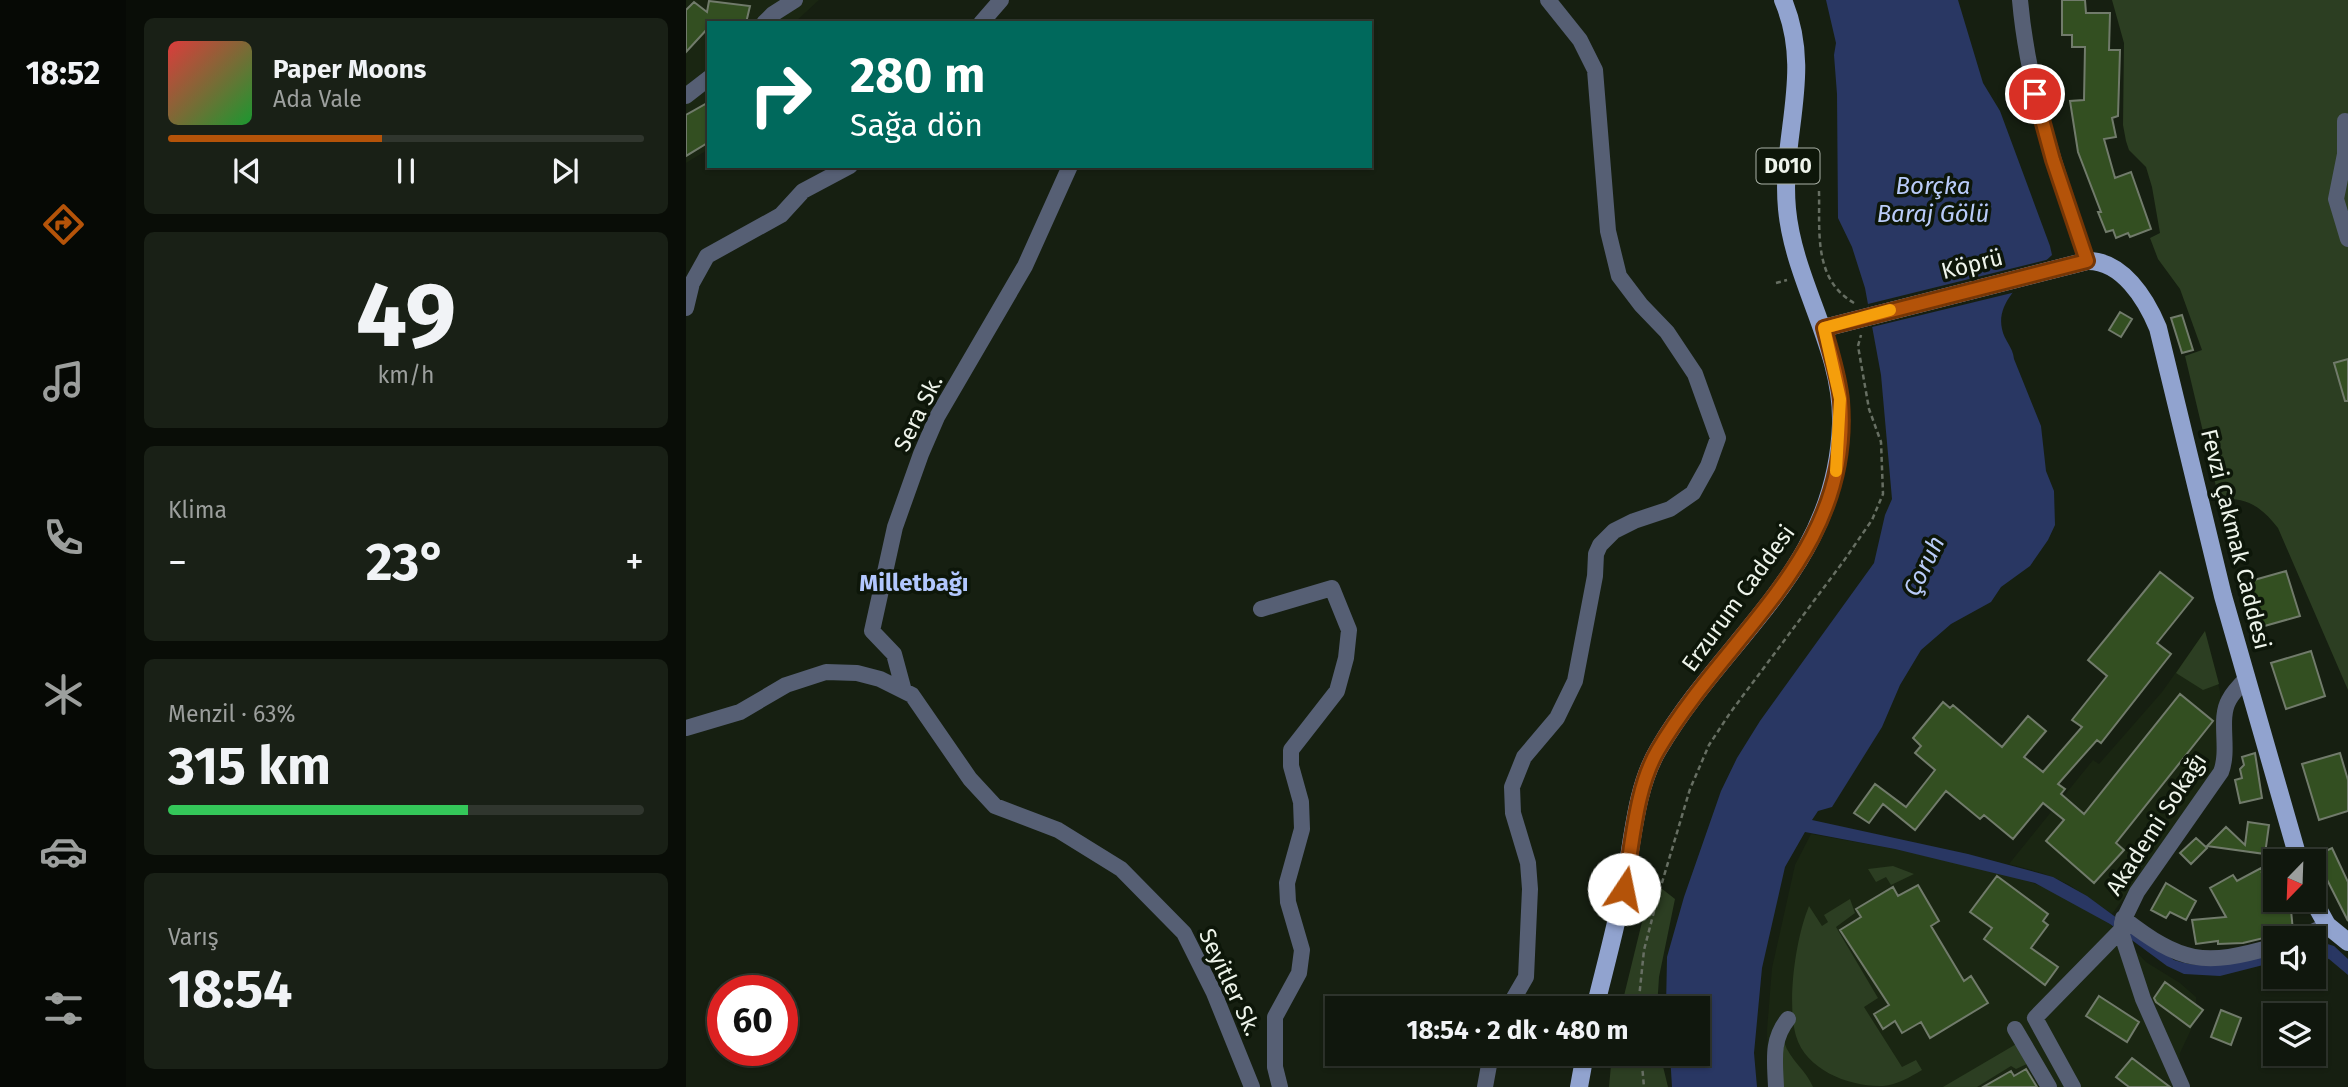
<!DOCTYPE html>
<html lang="tr">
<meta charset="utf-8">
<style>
body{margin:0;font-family:"Fira Sans",sans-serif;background:#192016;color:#f1f3f6;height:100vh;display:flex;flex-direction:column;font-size:26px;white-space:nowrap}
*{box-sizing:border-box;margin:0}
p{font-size:23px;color:#9c9f9d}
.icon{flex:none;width:38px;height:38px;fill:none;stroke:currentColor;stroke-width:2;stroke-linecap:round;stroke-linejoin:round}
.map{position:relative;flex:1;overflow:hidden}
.drawer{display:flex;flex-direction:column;gap:18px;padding:18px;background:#090d07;width:560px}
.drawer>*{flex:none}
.guide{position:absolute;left:21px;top:21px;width:665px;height:147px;border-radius:0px;box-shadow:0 2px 5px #0004,0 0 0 2px #30362e;background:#00695c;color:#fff;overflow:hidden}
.needle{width:46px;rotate:203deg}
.buttons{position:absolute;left:1577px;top:849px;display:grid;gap:14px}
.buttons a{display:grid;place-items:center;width:63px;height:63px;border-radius:0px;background:#10170d;box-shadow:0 2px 5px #0004,0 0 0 2px #30362e;font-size:35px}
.speed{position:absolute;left:21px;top:975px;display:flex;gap:14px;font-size:35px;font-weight:700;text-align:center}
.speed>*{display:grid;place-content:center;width:91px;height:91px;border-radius:50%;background:#10170d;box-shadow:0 2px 5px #0004,0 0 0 2px #30362e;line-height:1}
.speed .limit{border:10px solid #d22;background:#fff;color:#111}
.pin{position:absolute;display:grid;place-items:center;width:60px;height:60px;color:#fff;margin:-30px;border:4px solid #fff;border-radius:50%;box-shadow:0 2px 7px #0007}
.me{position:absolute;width:77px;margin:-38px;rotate:11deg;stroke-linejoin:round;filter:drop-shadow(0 0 5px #0008)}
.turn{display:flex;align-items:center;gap:24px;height:147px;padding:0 28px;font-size:32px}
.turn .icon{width:91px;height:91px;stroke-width:2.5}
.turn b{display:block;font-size:49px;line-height:60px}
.big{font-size:52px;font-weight:700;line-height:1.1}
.drawer .card{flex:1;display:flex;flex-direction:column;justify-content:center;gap:10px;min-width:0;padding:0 24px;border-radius:10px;background:#192016}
.drawer .dial{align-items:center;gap:0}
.dial b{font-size:91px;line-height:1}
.song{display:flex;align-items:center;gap:21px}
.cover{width:84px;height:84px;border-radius:10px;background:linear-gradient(135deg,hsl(0 70% 55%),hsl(130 70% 35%))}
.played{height:7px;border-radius:4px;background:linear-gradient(90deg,#b45309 45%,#30362e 45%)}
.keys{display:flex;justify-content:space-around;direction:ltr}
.heat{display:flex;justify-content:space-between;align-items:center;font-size:38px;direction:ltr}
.charge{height:10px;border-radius:5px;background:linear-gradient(90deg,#34c759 63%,#30362e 0)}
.trip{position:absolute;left:639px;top:996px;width:385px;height:70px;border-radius:0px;background:#10170d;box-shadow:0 2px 5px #0004,0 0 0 2px #30362e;font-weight:700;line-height:70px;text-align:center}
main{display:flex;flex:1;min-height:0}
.dock{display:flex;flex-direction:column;width:126px;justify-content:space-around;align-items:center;background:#060905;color:#9c9f9d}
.dock .icon{width:49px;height:49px}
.dock .active{color:#b45309}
.dock b{font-size:32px;color:#f1f3f6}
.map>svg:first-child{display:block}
.built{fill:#1a2612}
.green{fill:#2c3e22}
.water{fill:#293763}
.pier{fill:#161f11}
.building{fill:#334f21;stroke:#717b6b;stroke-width:2}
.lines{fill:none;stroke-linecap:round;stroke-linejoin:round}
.path{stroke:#676f63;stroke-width:2.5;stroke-dasharray:5 3.5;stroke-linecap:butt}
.minor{stroke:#565f74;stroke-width:16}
.major{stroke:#91a3cf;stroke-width:18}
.route-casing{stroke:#753606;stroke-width:18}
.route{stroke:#b45309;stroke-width:12}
.slow{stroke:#f59e0b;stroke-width:12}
.labels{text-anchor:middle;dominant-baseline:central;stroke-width:7;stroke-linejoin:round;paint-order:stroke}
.shield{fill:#0d1609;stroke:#aab1a7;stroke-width:2}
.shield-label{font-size:21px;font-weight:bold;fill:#eef4eb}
.street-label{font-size:23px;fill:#eef4eb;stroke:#0d1609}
.water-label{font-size:24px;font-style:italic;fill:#baccf9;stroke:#0d1609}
.neighbourhood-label{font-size:24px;font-weight:bold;fill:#b2c7fe;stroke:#0d1609}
</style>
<main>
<nav class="dock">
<b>18:52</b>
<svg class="icon active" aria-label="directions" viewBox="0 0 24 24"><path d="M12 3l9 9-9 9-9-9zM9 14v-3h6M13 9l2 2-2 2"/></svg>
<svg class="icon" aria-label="music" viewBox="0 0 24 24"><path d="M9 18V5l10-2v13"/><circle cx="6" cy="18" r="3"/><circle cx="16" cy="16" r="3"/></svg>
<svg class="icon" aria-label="phone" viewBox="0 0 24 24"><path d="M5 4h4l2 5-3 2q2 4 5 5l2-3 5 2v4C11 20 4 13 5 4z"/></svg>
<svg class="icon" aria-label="climate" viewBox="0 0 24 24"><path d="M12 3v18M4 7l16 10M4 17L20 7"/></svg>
<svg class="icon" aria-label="car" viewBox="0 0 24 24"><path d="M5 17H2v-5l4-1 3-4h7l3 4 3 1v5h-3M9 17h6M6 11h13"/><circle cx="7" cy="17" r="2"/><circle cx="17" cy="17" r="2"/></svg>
<svg class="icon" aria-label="filters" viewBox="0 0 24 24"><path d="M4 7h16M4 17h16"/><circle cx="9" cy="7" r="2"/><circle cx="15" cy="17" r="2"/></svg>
</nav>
<section class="drawer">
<div class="card">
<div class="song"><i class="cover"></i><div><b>Paper Moons</b><p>Ada Vale</p></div></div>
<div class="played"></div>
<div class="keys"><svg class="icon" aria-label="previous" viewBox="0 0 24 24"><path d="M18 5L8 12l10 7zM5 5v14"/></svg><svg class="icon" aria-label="pause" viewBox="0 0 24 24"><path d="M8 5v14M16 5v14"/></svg><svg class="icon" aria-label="next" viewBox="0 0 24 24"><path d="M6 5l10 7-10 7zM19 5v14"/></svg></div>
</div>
<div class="card dial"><b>49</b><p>km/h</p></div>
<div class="card"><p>Klima</p>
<div class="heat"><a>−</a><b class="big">23°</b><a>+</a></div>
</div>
<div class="card"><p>Menzil · 63%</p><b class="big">315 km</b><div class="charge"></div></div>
<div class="card"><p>Varış</p><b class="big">18:54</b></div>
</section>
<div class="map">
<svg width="1662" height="1087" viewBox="0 0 1662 1087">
<rect width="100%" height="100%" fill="#161f11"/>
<!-- built -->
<path class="built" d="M0,0H133L108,23H23V149L0,163Z
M1519,631L1534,691L1535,751L1530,771L1426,914L1382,884L1356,873L1323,864L1407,760L1413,764L1476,692Z
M1125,834L1209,849L1328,876L1365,890L1424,924L1460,962L1494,983L1510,997V1019L1494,1053L1493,1070L1501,1087H1082L1081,1030L1086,968L1109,865Z"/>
<!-- green -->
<path class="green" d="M1426,0H1662V690L1592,528C1575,506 1560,497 1533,499L1499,356L1516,350L1494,289L1472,259L1464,238L1474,233L1466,187L1460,167L1443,150L1440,141L1437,125L1438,43Z
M1519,631L1533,684L1517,690L1490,673Z
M1207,866L1228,874L1205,885L1200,877L1190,882L1182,869Z
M966,881L989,899L973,977L971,1008H935Z
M1164,899L1169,913L1150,927L1192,998L1178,1007L1216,1067L1230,1060L1236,1070C1224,1077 1211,1085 1197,1086C1163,1087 1120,1070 1110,1036C1101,1004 1109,945 1120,914L1123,906L1136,926L1142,922L1138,915Z
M1098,1042C1104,1060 1120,1070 1127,1087H1096L1094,1070Z
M1332,1043L1343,1063L1330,1069L1325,1066L1291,1087H1257Z
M926,1054H974L982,1087H923Z"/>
<!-- water -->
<path class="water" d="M1140,0H1272L1297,83L1314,111L1364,246L1366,255C1346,274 1309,298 1316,329C1318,340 1327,347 1328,359L1355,426L1360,471L1368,491L1369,525L1362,540L1344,566L1315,587L1305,602L1265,624L1235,650L1214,685L1196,727L1146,807L1132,811L1126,820L1282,854L1367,877L1401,896L1488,960C1522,972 1555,960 1589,952V962L1534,976L1498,974L1481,966L1424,924L1349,883L1209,849L1119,832L1099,867L1076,968L1068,1053L1071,1087H986L984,1054H1012V1008H980L981,957L998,897L1035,791L1051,758L1074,721L1188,563L1199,515L1206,499L1195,375L1179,288L1166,247L1152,218L1151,94L1148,55L1150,43Z
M1635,942L1648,946L1662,959V975L1643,959L1628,955V943Z"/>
<!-- pier -->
<path class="pier" d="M1368,258L1334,291L1186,327L1182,304Z"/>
<!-- building -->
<path class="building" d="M1376,0H1399L1400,13H1424L1423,50H1434L1432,116L1426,118L1430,137L1418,139L1429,178L1445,172L1465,229L1444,237L1442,233L1430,238L1427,230L1420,232L1412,212H1415L1392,152L1384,101L1398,100L1399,47H1386V35H1376Z
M23,1L64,6L60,23H23V27L0,52V10L8,2L21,12Z
M23,102V142L0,156V115Z
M1434,312L1446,319L1435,337L1423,330Z
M1496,315L1507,350L1496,353L1485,318Z
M1662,359V401H1659L1648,363Z
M1600,571L1614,616L1575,627L1561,582Z
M1474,572L1507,598L1471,643L1485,654L1415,743L1411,740L1372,784L1379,789L1375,794L1398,814L1494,694L1527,721L1430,843L1438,850L1408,883L1360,841L1378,820L1357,803L1327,839L1298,815L1294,819L1260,791L1229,830L1197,804L1183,823L1168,813L1189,784L1220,807L1249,770L1229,753L1235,746L1227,738L1257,702L1264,708L1267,705L1316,747L1342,716L1360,731L1338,757L1357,772L1396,727L1386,720L1421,676L1402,660Z
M1625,651L1639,696L1600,709L1585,663Z
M1569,753L1576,798L1554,803L1549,780L1556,778L1554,769L1558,765L1556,757Z
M1654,753L1662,780V811L1633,820L1616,764Z
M1562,822L1583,825L1579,854L1521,846L1540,827L1559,845Z
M1510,838L1521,848L1505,864L1494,853Z
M1646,848L1662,882V921L1629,856Z
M1589,865V900H1604L1607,931L1604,935L1586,936L1557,943L1532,944V941L1510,944L1506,920L1540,917L1524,888L1547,875L1551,881L1577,867L1576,871Z
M1311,876L1362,914L1357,921L1362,925L1345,948L1372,967L1359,985L1298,939L1306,928L1284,912Z
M1480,883L1510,901L1500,920L1484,912L1480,918L1465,910Z
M1232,885L1253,921L1245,926L1278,981L1285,976L1302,1003L1244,1038L1235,1022L1216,1033L1209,1021L1197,1029L1188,1014L1203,1005L1154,930L1175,917L1170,909L1207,887L1212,896Z
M1479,982L1517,1010L1504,1027L1470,1002L1468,998Z
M1413,996L1453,1022L1441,1042L1400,1016Z
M1535,1010L1555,1018L1545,1045L1525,1037Z
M1446,1058L1484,1087H1443L1430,1077Z
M1340,1069L1351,1087H1297L1325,1071L1328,1076Z"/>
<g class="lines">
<!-- path -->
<path class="path" d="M1133,191C1134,232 1127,279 1168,303
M1090,283L1101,280
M952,1008L958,950L972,896L1004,789L1023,745L1044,713L1157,562L1186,520L1197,494L1195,442L1183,409L1172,346L1175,335
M955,1054L958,1087"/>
<!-- minor -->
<path class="minor" d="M1334,0C1342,91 1372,175 1401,261
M78,23L87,14L109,0
M295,23L315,0
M0,96L23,78
M1659,121V154L1650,199L1662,239
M0,308L6,283L21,256L95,215L117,191L164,166
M575,609L646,588L663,630L660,658L651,691L605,750V766L615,802L616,829L601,883L602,902L616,950L613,973L589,1017V1067L594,1087
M218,691L208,654L186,631L209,527L235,454L251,417L339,266L384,166
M0,728L54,712L100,685L140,672L171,673L194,679L226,695L284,779L309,806L372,830L435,869L498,933L528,993L566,1087
M1437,918C1495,963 1517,967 1589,946
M1614,938L1641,925
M822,1008L840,977L844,889L842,863L827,813L826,787L838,757L871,718L889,681L909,576L910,554L914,545L928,531L948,521L984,509L1007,493L1022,466L1032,438L1009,374L981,332L955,305L933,276L922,231L909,70L894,40L862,0
M1329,1029L1363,1087
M799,1087L805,1054
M1090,1087C1089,1061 1085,1040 1102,1019
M1387,1087L1349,1018L1435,930
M1496,1087L1457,999L1436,935V923L1451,892L1535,772C1544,749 1532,719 1543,700C1547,692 1554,685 1561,678"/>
<!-- major -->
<path class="major" d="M1138,328L1401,261C1436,260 1460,299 1472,328L1537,596L1613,861
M1627,900L1641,925L1662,942
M909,1008C919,967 930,927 938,886C947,842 949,789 972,750C1039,635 1150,570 1155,424C1157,348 1108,283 1101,209C1094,136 1128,73 1097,0
M893,1087L899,1054"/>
</g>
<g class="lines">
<!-- route casing -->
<g class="route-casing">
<path id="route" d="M938,889C947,844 949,789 972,750C1041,632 1167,554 1155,401C1153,377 1144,351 1138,328L1401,261L1367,160L1349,94"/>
</g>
<!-- route -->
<use href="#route" class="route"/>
<!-- slow -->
<path class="slow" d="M1150,471L1154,399L1138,328L1204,310"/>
</g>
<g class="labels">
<!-- shield labels -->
<rect class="shield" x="1070.5" y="148.5" width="63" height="35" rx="5"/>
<g class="shield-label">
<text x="1102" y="166">D010</text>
</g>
<!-- street labels -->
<g class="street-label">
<text transform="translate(1286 264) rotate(-14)">Köprü</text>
<text transform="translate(232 413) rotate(-64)">Sera Sk.</text>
<text transform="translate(1550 539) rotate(76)">Fevzi Çakmak Caddesi</text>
<text transform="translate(1052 598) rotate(-54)">Erzurum Caddesi</text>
<text transform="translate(1470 824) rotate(-57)">Akademi Sokağı</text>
<text transform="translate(544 982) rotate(65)">Seyitler Sk.</text>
</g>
<!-- water labels -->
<g class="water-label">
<text x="1247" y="186">Borçka<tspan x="1247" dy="28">Baraj Gölü</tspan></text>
<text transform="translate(1238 566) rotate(-64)">Çoruh</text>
</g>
<!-- neighbourhood labels -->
<g class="neighbourhood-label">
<text x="228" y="583">Milletbağı</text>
</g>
</g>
</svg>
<div class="buttons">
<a><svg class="needle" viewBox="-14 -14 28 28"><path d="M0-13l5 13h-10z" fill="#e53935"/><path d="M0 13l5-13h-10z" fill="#9c9f9d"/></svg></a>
<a><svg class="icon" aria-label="sound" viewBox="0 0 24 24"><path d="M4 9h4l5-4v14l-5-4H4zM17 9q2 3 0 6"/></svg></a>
<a><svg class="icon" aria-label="layers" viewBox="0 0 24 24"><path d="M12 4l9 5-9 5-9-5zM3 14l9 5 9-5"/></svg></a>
</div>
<div class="speed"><div class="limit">60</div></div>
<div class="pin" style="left:1349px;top:94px;background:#d93025"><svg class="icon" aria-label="arrive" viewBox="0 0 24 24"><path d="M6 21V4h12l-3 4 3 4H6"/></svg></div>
<svg class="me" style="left:938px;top:889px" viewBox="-20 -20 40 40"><circle r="19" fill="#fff"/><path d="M0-13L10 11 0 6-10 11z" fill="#b45309"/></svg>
<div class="trip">18:54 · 2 dk · 480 m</div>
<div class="guide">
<div class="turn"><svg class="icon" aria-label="right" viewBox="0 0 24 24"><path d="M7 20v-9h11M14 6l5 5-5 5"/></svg><div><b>280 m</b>Sağa dön</div></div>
</div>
</div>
</main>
